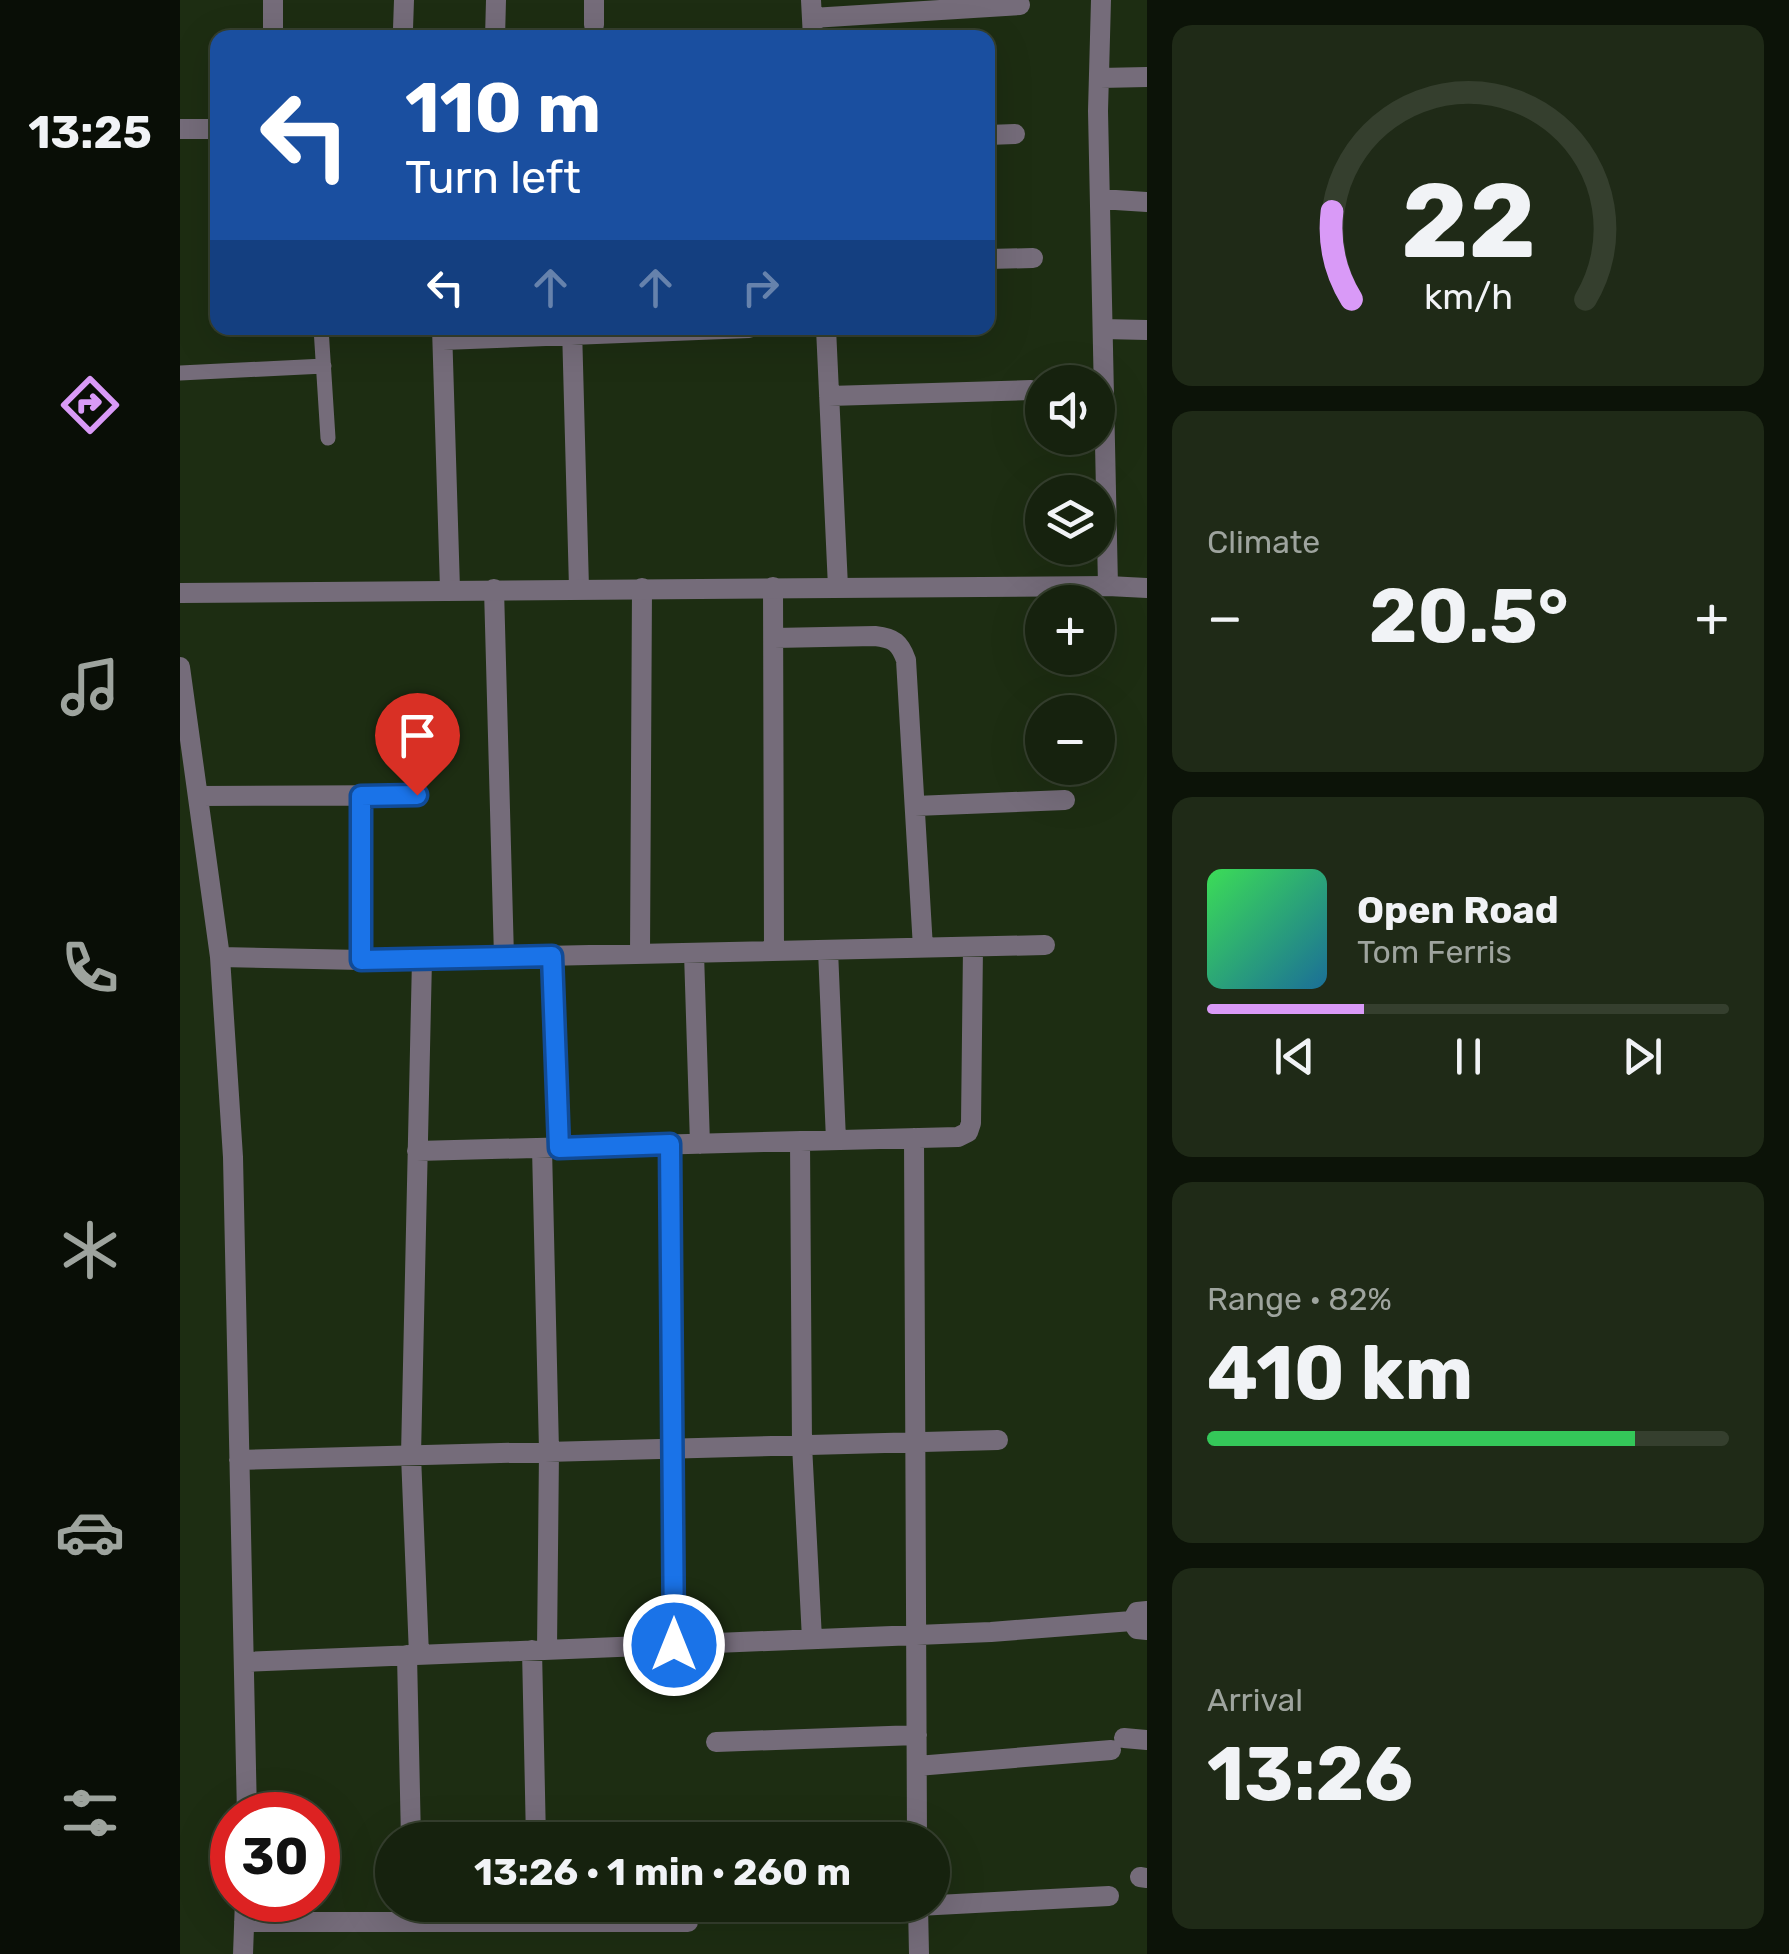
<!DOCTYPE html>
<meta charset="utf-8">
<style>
body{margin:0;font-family:Rubik,sans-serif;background:#1f2a17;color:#f1f3f6;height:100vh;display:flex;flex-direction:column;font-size:38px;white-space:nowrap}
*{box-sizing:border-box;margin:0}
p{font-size:32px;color:#9ea49e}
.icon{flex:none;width:55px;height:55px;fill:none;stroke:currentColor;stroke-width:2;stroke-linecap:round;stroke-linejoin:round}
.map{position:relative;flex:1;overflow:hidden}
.side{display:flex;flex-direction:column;gap:25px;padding:25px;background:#0c1308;width:642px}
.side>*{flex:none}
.guide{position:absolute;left:30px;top:30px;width:785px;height:305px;border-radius:20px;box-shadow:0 10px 40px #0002,0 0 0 2px #353f2e;background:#1a4fa0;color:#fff;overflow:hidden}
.fabs{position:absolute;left:845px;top:365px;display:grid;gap:20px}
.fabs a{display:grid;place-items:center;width:90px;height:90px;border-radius:50%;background:#16220e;box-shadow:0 10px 40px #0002,0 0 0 2px #353f2e;font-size:50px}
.speed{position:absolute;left:30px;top:1792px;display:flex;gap:20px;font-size:50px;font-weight:700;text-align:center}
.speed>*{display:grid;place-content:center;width:130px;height:130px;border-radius:50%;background:#16220e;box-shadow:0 10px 40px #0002,0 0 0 2px #353f2e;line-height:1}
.speed .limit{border:15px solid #d22;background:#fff;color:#111}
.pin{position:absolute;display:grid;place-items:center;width:85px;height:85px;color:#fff;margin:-102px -42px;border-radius:50% 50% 50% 0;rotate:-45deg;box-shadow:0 0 10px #0007}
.pin .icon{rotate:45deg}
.me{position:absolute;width:110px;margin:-55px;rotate:0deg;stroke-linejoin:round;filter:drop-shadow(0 0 8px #0008)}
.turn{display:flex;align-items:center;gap:35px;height:210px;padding:0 30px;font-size:45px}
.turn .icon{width:130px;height:130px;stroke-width:2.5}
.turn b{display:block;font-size:70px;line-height:85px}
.lanes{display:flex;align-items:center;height:95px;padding:0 30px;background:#0003;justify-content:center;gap:50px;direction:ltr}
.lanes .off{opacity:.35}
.big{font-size:75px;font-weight:700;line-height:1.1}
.side .tile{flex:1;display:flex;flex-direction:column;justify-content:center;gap:15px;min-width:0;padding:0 35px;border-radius:20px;background:#1f2a17}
.side .dial{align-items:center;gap:0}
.dial svg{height:260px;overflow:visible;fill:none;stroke:#353f2e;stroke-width:7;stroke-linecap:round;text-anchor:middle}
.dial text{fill:#f1f3f6;stroke:none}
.song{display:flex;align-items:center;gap:30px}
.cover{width:120px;height:120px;border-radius:15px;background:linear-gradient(135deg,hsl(130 70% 55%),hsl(200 70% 35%))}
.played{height:10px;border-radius:5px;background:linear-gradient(90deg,#d99af7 30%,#353f2e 30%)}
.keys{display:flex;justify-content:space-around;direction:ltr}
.heat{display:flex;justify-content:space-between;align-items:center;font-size:55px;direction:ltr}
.charge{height:15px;border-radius:8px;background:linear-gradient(90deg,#34c759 82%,#353f2e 0)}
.trip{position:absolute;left:195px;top:1822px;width:575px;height:100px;border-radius:50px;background:#16220e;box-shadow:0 10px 40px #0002,0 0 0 2px #353f2e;font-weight:700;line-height:100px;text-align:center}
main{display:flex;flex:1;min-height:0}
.menu{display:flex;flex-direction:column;width:180px;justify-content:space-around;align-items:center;background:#090e06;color:#9ea49e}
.menu .icon{width:70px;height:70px}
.menu .on{color:#d99af7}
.menu b{font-size:45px;color:#f1f3f6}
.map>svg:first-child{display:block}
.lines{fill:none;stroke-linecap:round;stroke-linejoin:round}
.service{stroke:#756c7a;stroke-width:15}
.minor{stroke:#756c7a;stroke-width:20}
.tertiary{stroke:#756c7a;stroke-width:20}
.route-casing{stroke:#114b97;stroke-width:25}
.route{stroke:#1a73e8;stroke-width:18}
</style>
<main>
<nav class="menu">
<b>13:25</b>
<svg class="icon on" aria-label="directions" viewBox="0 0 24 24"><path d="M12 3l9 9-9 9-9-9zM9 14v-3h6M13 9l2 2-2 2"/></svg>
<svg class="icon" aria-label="music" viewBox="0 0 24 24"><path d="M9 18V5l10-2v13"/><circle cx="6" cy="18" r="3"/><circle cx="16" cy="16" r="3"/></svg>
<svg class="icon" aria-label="phone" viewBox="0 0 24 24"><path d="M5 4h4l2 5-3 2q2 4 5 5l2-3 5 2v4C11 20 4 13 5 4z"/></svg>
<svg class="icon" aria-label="climate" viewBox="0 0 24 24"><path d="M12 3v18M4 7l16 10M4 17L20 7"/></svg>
<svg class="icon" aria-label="car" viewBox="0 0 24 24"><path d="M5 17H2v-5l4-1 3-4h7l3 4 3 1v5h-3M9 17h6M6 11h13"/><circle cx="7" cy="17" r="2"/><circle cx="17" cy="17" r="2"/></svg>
<svg class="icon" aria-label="filters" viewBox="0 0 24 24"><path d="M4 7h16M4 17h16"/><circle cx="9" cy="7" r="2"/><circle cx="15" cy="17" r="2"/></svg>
</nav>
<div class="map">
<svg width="967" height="1954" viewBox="0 0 967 1954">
<rect width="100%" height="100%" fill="#1d2d12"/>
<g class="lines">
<!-- service -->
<path class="service" d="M141,328L148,438
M0,373L144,366"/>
<!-- minor -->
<path class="minor" d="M631,0L633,38
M921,0L918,111L928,586
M632,18L840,5
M414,25V0
M223,29L224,0
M93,38V0
M315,38L316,0
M920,78L967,77
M0,129H38
M808,135L835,134
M920,199L967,202
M808,259L853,258
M262,328L270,589
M392,328L399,588
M646,328L658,587
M923,329L967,330
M263,340L569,328
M649,396L851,390
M593,587L594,951
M314,589L324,957
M594,638L695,636C714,638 720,643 726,660L743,948
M0,667L40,957L53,1157L67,1815
M18,796L237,795
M735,806L885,800
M648,950L656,1140
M514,953L520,1144
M460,954L462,588
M372,956L379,1147
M40,957L181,960L865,945
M181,960V796
M734,1138L737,1840
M620,1141L622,1445L632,1639
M490,1144L494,1645
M362,1148L369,1451L367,1650
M237,1151L778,1137L788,1132L791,1123L793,947
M59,1460L818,1440
M967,1611L957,1612L952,1621L957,1629L967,1630
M352,1650L356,1840
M227,1655L231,1840
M239,1655L231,1455L242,959
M64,1662L811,1632L952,1621
M944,1738L967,1740
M536,1742L737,1735
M737,1766L931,1750
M960,1877L967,1878
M738,1905L739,1954
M738,1906L929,1896
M64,1922H508
M63,1954L65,1900"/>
<!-- tertiary -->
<path class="tertiary" d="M0,593L928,586L967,588"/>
</g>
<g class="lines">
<!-- route casing -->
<g class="route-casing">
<path id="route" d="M237,795L181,796V960L372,956L379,1148L490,1144L494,1645"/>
</g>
<!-- route -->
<use href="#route" class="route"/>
</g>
</svg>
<div class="fabs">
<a><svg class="icon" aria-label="sound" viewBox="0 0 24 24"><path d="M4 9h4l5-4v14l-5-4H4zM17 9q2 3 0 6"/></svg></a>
<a><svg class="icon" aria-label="layers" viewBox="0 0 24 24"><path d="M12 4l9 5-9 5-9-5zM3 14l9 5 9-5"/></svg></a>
<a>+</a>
<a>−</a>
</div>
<div class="speed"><div class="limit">30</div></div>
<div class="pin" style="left:237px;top:795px;background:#d93025"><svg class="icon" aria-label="arrive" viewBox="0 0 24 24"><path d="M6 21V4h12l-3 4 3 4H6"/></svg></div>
<svg class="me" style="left:494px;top:1645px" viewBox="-20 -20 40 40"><circle r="17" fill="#1a73e8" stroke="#fff" stroke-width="3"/><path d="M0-11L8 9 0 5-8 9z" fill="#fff"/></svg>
<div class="trip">13:26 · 1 min · 260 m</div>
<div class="guide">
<div class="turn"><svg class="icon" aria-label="left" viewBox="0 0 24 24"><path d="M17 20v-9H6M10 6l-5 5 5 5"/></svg><div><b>110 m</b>Turn left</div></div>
<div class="lanes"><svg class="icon" aria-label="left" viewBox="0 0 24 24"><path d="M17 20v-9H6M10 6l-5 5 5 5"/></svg><svg class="icon off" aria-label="ahead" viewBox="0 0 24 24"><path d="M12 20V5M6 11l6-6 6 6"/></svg><svg class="icon off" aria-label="ahead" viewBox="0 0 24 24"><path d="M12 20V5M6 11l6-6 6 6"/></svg><svg class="icon off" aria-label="right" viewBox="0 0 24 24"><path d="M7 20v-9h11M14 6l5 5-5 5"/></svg></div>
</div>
</div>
<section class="side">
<div class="tile dial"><svg viewBox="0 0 100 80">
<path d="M14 69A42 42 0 1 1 86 69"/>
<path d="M14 69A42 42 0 0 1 8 42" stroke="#d99af7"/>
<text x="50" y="56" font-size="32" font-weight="700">22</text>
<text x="50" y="72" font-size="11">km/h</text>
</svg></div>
<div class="tile"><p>Climate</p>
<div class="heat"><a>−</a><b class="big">20.5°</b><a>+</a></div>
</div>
<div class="tile">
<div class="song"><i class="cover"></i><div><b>Open Road</b><p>Tom Ferris</p></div></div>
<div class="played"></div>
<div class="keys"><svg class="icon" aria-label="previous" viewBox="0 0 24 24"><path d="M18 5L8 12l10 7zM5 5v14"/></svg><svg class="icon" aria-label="pause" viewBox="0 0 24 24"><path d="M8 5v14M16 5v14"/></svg><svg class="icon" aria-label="next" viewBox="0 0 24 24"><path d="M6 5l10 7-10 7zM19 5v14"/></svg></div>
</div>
<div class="tile"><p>Range · 82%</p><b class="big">410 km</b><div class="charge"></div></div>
<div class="tile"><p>Arrival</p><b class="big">13:26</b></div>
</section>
</main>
